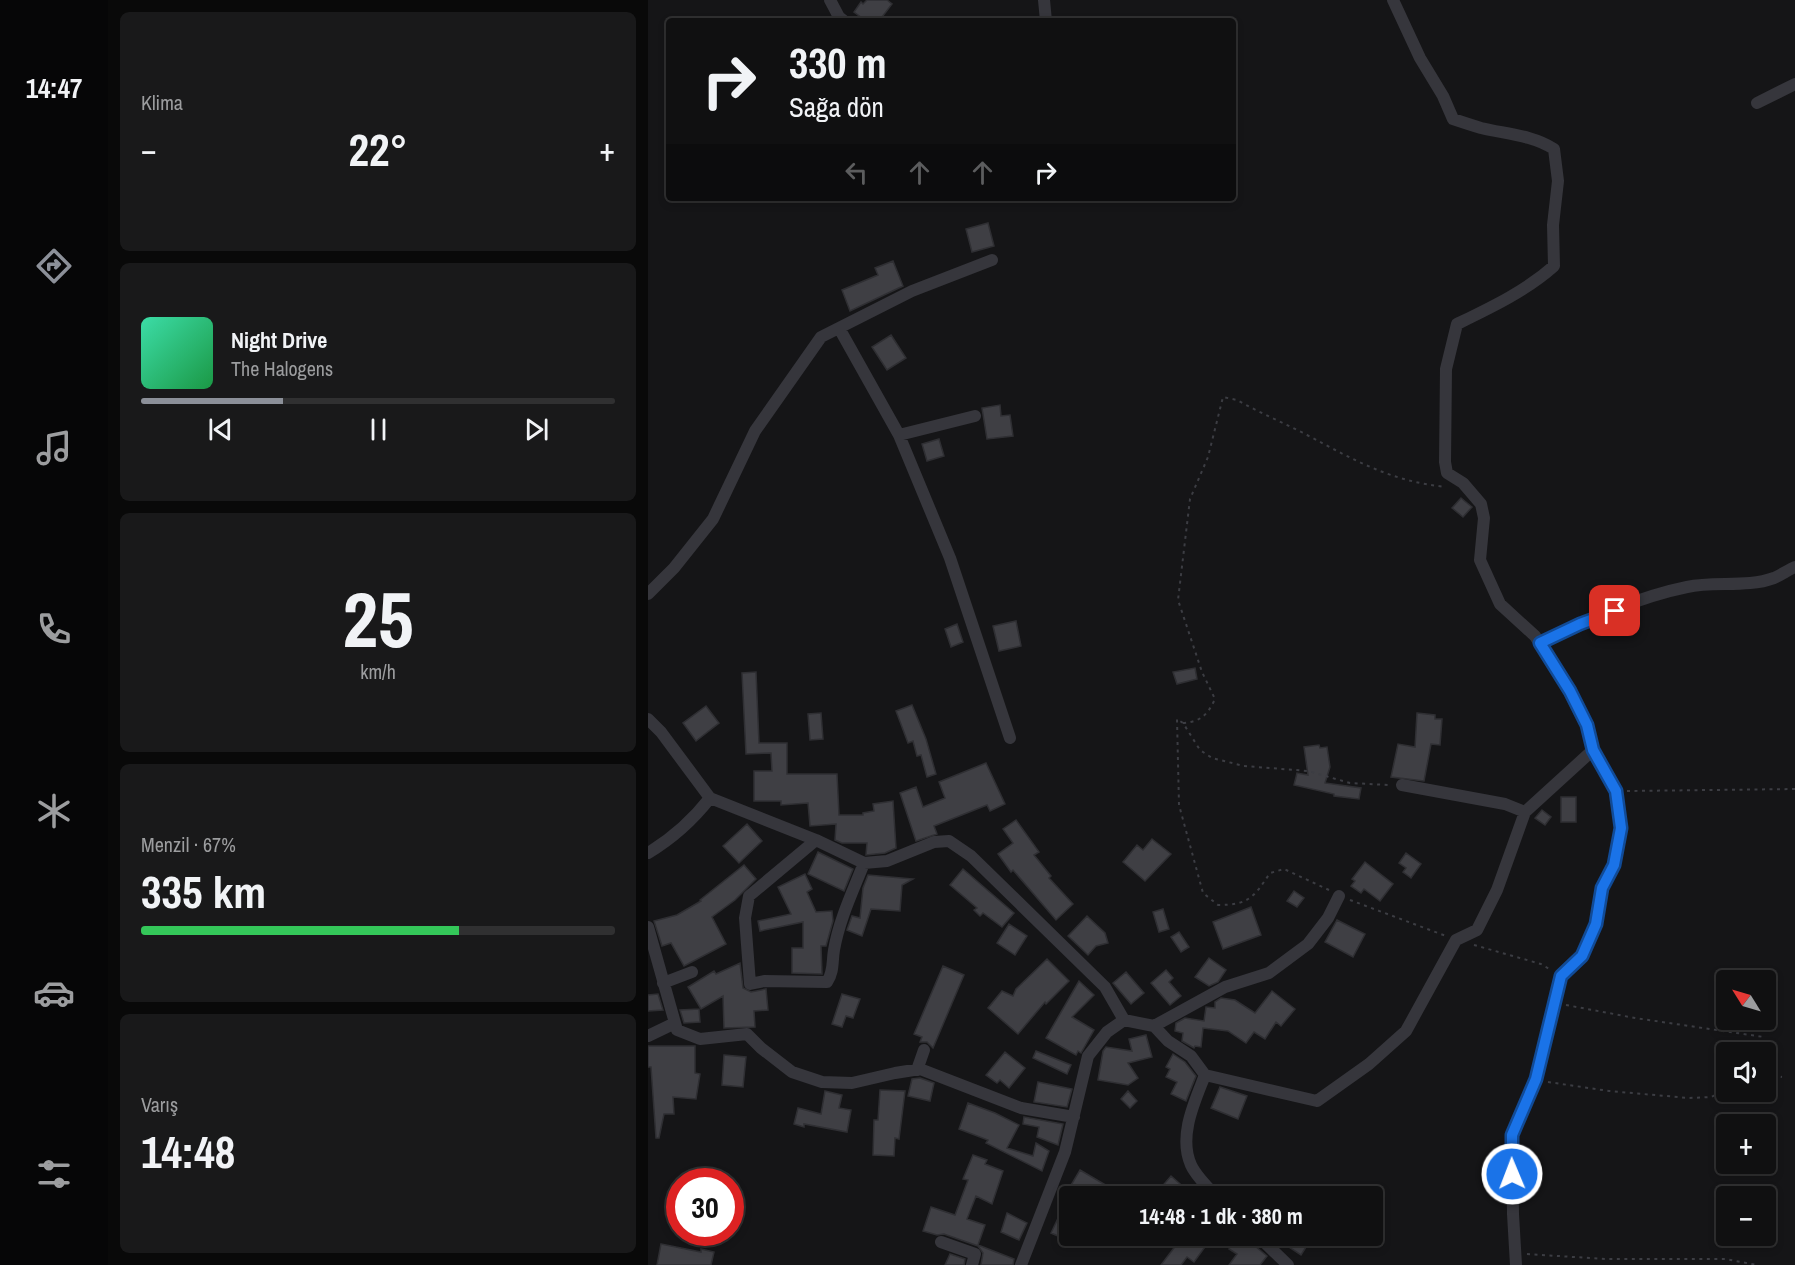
<!DOCTYPE html>
<html lang="tr">
<meta charset="utf-8">
<style>
body{margin:0;font-family:"Archivo Narrow",sans-serif;background:#19191a;color:#f1f3f6;height:100vh;display:flex;flex-direction:column;font-size:22px;white-space:nowrap}
*{box-sizing:border-box;margin:0}
p{font-size:20px;color:#9c9d9f}
.icon{flex:none;width:33px;height:33px;fill:none;stroke:currentColor;stroke-width:2;stroke-linecap:round;stroke-linejoin:round}
.map{position:relative;flex:1;overflow:hidden}
.sheet{display:flex;flex-direction:column;gap:12px;padding:12px;background:#090909;width:540px}
.sheet>*{flex:none}
.top-card{position:absolute;left:18px;top:18px;width:570px;height:183px;border-radius:6px;box-shadow:0 3px 9px #0003,0 0 0 2px #303031;background:#101011;color:#f1f3f6;overflow:hidden}
.needle{width:39px;rotate:307deg}
.tools{position:absolute;left:1068px;top:970px;display:grid;gap:12px}
.tools a{display:grid;place-items:center;width:60px;height:60px;border-radius:6px;background:#101011;box-shadow:0 3px 9px #0003,0 0 0 2px #303031;font-size:30px}
.speed{position:absolute;left:18px;top:1168px;display:flex;gap:12px;font-size:30px;font-weight:700;text-align:center}
.speed>*{display:grid;place-content:center;width:78px;height:78px;border-radius:50%;background:#101011;box-shadow:0 3px 9px #0003,0 0 0 2px #303031;line-height:1}
.speed .limit{border:9px solid #d22;background:#fff;color:#111}
.pin{position:absolute;display:grid;place-items:center;width:51px;height:51px;color:#fff;margin:-26px;border-radius:12px;box-shadow:0 3px 9px #0006}
.me{position:absolute;width:66px;margin:-33px;rotate:359deg;stroke-linejoin:round;filter:drop-shadow(0 0 4px #0008)}
.turn{display:flex;align-items:center;gap:21px;height:126px;padding:0 24px;font-size:27px}
.turn .icon{width:78px;height:78px;stroke-width:2.5}
.turn b{display:block;font-size:42px;line-height:51px}
.lanes{display:flex;align-items:center;height:57px;padding:0 24px;background:#0003;justify-content:center;gap:30px;direction:ltr}
.lanes .off{opacity:.35}
.big{font-size:45px;font-weight:700;line-height:1.1}
.sheet .card{flex:1;display:flex;flex-direction:column;justify-content:center;gap:9px;min-width:0;padding:0 21px;border-radius:9px;background:#19191a}
.sheet .dial{align-items:center;gap:0}
.dial b{font-size:78px;line-height:1}
.song{display:flex;align-items:center;gap:18px}
.cover{width:72px;height:72px;border-radius:9px;background:linear-gradient(135deg,hsl(160 70% 55%),hsl(140 70% 35%))}
.played{height:6px;border-radius:3px;background:linear-gradient(90deg,#8c9099 30%,#303031 30%)}
.keys{display:flex;justify-content:space-around;direction:ltr}
.heat{display:flex;justify-content:space-between;align-items:center;font-size:33px;direction:ltr}
.charge{height:9px;border-radius:4px;background:linear-gradient(90deg,#34c759 67%,#303031 0)}
.trip{position:absolute;left:411px;top:1186px;width:324px;height:60px;border-radius:6px;background:#101011;box-shadow:0 3px 9px #0003,0 0 0 2px #303031;font-weight:700;line-height:60px;text-align:center}
main{display:flex;flex:1;min-height:0}
.menu{display:flex;flex-direction:column;width:108px;justify-content:space-around;align-items:center;background:#060607;color:#9c9d9f}
.menu .icon{width:42px;height:42px}
.menu .active{color:#8c9099}
.menu b{font-size:27px;color:#f1f3f6}
.map>svg:first-child{display:block}
.building{fill:#3f3f44;stroke:#2f2f33;stroke-width:1.5}
.lines{fill:none;stroke-linecap:round;stroke-linejoin:round}
.path{stroke:#3c3d43;stroke-width:2;stroke-dasharray:3 4.5;stroke-linecap:butt}
.street{stroke:#36363c;stroke-width:12}
.route-casing{stroke:#114b97;stroke-width:15}
.route{stroke:#1a73e8;stroke-width:10}
</style>
<main>
<nav class="menu">
<b>14:47</b>
<svg class="icon active" aria-label="directions" viewBox="0 0 24 24"><path d="M12 3l9 9-9 9-9-9zM9 14v-3h6M13 9l2 2-2 2"/></svg>
<svg class="icon" aria-label="music" viewBox="0 0 24 24"><path d="M9 18V5l10-2v13"/><circle cx="6" cy="18" r="3"/><circle cx="16" cy="16" r="3"/></svg>
<svg class="icon" aria-label="phone" viewBox="0 0 24 24"><path d="M5 4h4l2 5-3 2q2 4 5 5l2-3 5 2v4C11 20 4 13 5 4z"/></svg>
<svg class="icon" aria-label="climate" viewBox="0 0 24 24"><path d="M12 3v18M4 7l16 10M4 17L20 7"/></svg>
<svg class="icon" aria-label="car" viewBox="0 0 24 24"><path d="M5 17H2v-5l4-1 3-4h7l3 4 3 1v5h-3M9 17h6M6 11h13"/><circle cx="7" cy="17" r="2"/><circle cx="17" cy="17" r="2"/></svg>
<svg class="icon" aria-label="filters" viewBox="0 0 24 24"><path d="M4 7h16M4 17h16"/><circle cx="9" cy="7" r="2"/><circle cx="15" cy="17" r="2"/></svg>
</nav>
<section class="sheet">
<div class="card"><p>Klima</p>
<div class="heat"><a>−</a><b class="big">22°</b><a>+</a></div>
</div>
<div class="card">
<div class="song"><i class="cover"></i><div><b>Night Drive</b><p>The Halogens</p></div></div>
<div class="played"></div>
<div class="keys"><svg class="icon" aria-label="previous" viewBox="0 0 24 24"><path d="M18 5L8 12l10 7zM5 5v14"/></svg><svg class="icon" aria-label="pause" viewBox="0 0 24 24"><path d="M8 5v14M16 5v14"/></svg><svg class="icon" aria-label="next" viewBox="0 0 24 24"><path d="M6 5l10 7-10 7zM19 5v14"/></svg></div>
</div>
<div class="card dial"><b>25</b><p>km/h</p></div>
<div class="card"><p>Menzil · 67%</p><b class="big">335 km</b><div class="charge"></div></div>
<div class="card"><p>Varış</p><b class="big">14:48</b></div>
</section>
<div class="map">
<svg width="1147" height="1265" viewBox="0 0 1147 1265">
<rect width="100%" height="100%" fill="#151517"/>
<!-- building -->
<path class="building" d="M219,0H239L244,4L231,21H218L206,12L213,2L215,4Z
M340,223L346,246L324,252L318,229Z
M245,261L255,286L202,311L194,290L230,275L227,268Z
M243,335L258,358L239,370L224,347Z
M352,405L353,416L362,415L365,436L339,439L334,408Z
M291,439L296,456L279,461L274,444Z
M813,498L824,507L815,517L804,508Z
M368,621L373,646L351,651L345,626Z
M309,624L315,642L303,647L297,629Z
M547,668L549,679L529,684L525,672Z
M108,672L111,743H139V774H189L191,815H215V813L226,811L225,804L245,801L248,848L237,853L218,855L219,843H194L187,840L188,824L162,826L160,803L133,805V801H106V771H124L123,753L98,754L94,673Z
M264,705L278,739L288,774L279,777L273,755L269,756L265,741L260,743L248,711Z
M58,706L71,723L48,741L35,723Z
M173,713L175,739L162,740L160,714Z
M769,713L787,715V719H794L792,745L783,744L776,781L743,777L750,744L767,747Z
M671,745L672,748L679,747L682,767L677,783L713,788L711,799L686,796V794L646,785L649,773L660,775L656,747Z
M338,763L357,804L342,811L339,805L286,826L289,834L268,841L252,793L268,787L275,807L297,798L291,782Z
M913,797H928V822H913Z
M894,810L903,817L897,825L887,818Z
M368,820L391,852L386,855L403,876L401,878L425,904L408,920L365,870L363,872L350,854L365,843L355,829Z
M99,824L114,841L91,863L75,846Z
M504,839L523,854L497,881L475,862L489,845L495,850Z
M170,852L205,869L196,891L160,874Z
M758,853L773,864L763,878L755,872L758,868L751,863Z
M717,862L745,884L732,901L716,889L713,893L703,886L707,881L704,879Z
M96,865L108,879L87,900L64,917L78,944L36,966L23,943L14,946L6,921L29,915L53,901L52,900Z
M315,869L366,913L354,927L335,913L332,916L326,910L329,908L302,885Z
M157,874L164,889L159,892L168,912L184,911L185,921L178,946H173L174,974L144,973V948H155V922L112,931L110,921L143,914L130,887Z
M220,875L265,879L254,885L252,911L223,909L214,936L199,930L204,916L212,918L215,888Z
M646,891L656,898L649,907L639,901Z
M603,907L613,935L575,949L565,922Z
M515,909L521,929L511,932L505,912Z
M439,916L457,933L460,943L448,946L440,955L420,936Z
M689,920L717,934L705,957L677,942Z
M361,924L379,936L367,955L349,943Z
M531,932L541,947L533,952L523,937Z
M561,958L578,970L570,982L561,986L547,977Z
M399,959L421,981L398,1004L397,1002L370,1034L340,1008L354,991L365,996L368,989Z
M92,963L95,988L103,992L118,989L120,1010L106,1011L107,1027L76,1028L75,996L53,1009L40,987L66,971L68,974Z
M295,966L316,975L285,1048L279,1042H272L274,1037L266,1034Z
M518,970L525,978L521,982L533,996L522,1005L503,983Z
M478,972L496,993L483,1004L465,983Z
M431,981L446,995L424,1017L446,1030L433,1053L430,1051L428,1055L398,1038Z
M624,991L647,1009L633,1026L628,1022L617,1039L606,1032L598,1043L580,1031L555,1028L553,1047L547,1046L546,1048L534,1041L535,1033L527,1031L528,1023L537,1018L556,1021L558,1007L567,1008V1002L573,998L587,1000L607,1013Z
M10,994L15,1010L0,1011V995Z
M194,994L212,999L205,1018L198,1016L194,1027L184,1024Z
M51,1009L52,1022L36,1023L32,1010Z
M498,1035L504,1057L480,1063L490,1078L480,1085L450,1080L455,1051L458,1047L484,1051L481,1039Z
M0,1046H47V1073L52,1074L48,1099L25,1097L26,1114H16L11,1138H8L3,1067H0Z
M388,1051L423,1065L419,1074L385,1058Z
M357,1052L377,1068L361,1088L352,1080L349,1083L338,1075Z
M525,1054L537,1062L548,1076L538,1101L523,1094L529,1082L518,1077L522,1069L518,1067Z
M76,1055L98,1057L95,1087L74,1085Z
M272,1078L286,1083L282,1101L260,1096L264,1079Z
M390,1082L424,1089L419,1107L386,1102Z
M572,1087L599,1096L590,1119L563,1108Z
M232,1090L257,1091L251,1139L247,1138L246,1156L225,1155L226,1120H230Z
M177,1091L194,1095L191,1108L203,1110L199,1132L156,1124V1127L146,1124L150,1108L173,1114Z
M480,1091L489,1101L482,1108L473,1099Z
M320,1103L347,1113L371,1125L359,1148L385,1156L388,1143L401,1151L394,1171L338,1143L340,1140L311,1129Z
M376,1117L415,1124L410,1145L389,1137L391,1127L375,1124Z
M325,1155L339,1160L337,1164L355,1171L344,1204L328,1196L319,1219L337,1225L330,1245L366,1259L365,1265H333L335,1253L330,1246L296,1234L289,1235L275,1231L283,1207L307,1215L320,1180L315,1179Z
M432,1170L461,1187L454,1197L449,1194L447,1197H428L419,1192Z
M523,1176L547,1197H505Z
M359,1213L379,1223L371,1240L353,1232Z
M412,1214L422,1218V1241L403,1233Z
M535,1236H565L546,1262L539,1257L533,1265H513Z
M568,1236H595L619,1256L612,1265H581L589,1254L581,1249L583,1246Z
M624,1236H665L653,1255Z
M13,1244L53,1252V1249L66,1252L63,1265H9Z
M302,1254L317,1259L316,1265H297Z"/>
<g class="lines">
<!-- path -->
<path class="path" d="M535,723C553,722 560,714 567,699L554,672L530,600L542,499L560,457L575,397L589,400C612,413 636,423 659,435C708,461 742,481 798,487
M979,791L1147,789
M681,890L636,869L622,873C606,897 601,905 570,905L555,893L531,805L529,719L535,723L552,750L564,758L596,766L660,771L702,783L741,785
M702,900L798,936
M826,945L893,964L903,970
M918,1005L987,1018L1116,1037
M1118,1074L1134,1077
M900,1082L961,1091L1041,1098L1063,1097L1074,1092L1078,1083
M879,1254L957,1259H1077L1109,1265"/>
<!-- street -->
<path class="street" d="M182,0L191,17L196,21
M396,0L398,21
M745,0L772,58L795,96L805,119C814,122 823,125 833,128C858,134 884,135 906,149L910,181L905,225L906,266C878,291 842,308 809,324L798,369L797,462L799,473L815,483L833,504L836,518L832,560L852,604L887,636L922,691L939,725L945,750L967,791L973,828L966,865L954,888L948,924L934,956L913,977L888,1079L864,1135L865,1214L868,1265
M1109,103L1147,84
M191,328L251,435L302,558L362,738
M251,435L327,416
M0,594L26,568L65,519L107,431L173,337L264,291L344,260
M892,643C937,621 989,597 1039,587C1067,581 1099,588 1126,578C1133,575 1140,570 1147,567
M0,719L13,732L62,798L168,840L216,863L239,861L286,842L301,841L323,856L457,987L476,1020
M754,785L857,804L877,812
M168,840L101,896L97,918L102,984L116,981L179,982C186,972 184,961 186,950C191,920 205,891 216,863
M0,853C25,838 44,821 62,798
M0,927L29,1030L52,1039L99,1034L113,1048L144,1072L174,1082L204,1083L247,1073L272,1069L373,1108L426,1117
M15,983L44,972
M506,1026L520,1041L543,1056L557,1075C547,1101 530,1136 543,1165C548,1176 561,1189 569,1197
M0,1036L27,1023
M269,1070L276,1050
M557,1075L669,1101L721,1064L758,1031L808,940L829,930L849,890L877,812L945,750
M610,1236L640,1265
M293,1242L327,1254L324,1265
M373,1265L417,1152L440,1056L459,1032L476,1020L506,1026L577,987L621,973L660,944L680,918L691,896"/>
</g>
<g class="lines">
<!-- route casing -->
<g class="route-casing">
<path id="route" d="M864,1174V1135L888,1079L913,976L934,956L948,924L954,888L966,865L973,828L968,791L945,750L939,725L922,691L892,643L932,624L967,611"/>
</g>
<!-- route -->
<use href="#route" class="route"/>
</g>
</svg>
<div class="tools">
<a><svg class="needle" viewBox="-14 -14 28 28"><path d="M0-13l5 13h-10z" fill="#e53935"/><path d="M0 13l5-13h-10z" fill="#9c9d9f"/></svg></a>
<a><svg class="icon" aria-label="sound" viewBox="0 0 24 24"><path d="M4 9h4l5-4v14l-5-4H4zM17 9q2 3 0 6"/></svg></a>
<a>+</a>
<a>−</a>
</div>
<div class="speed"><div class="limit">30</div></div>
<div class="pin" style="left:967px;top:611px;background:#d93025"><svg class="icon" aria-label="arrive" viewBox="0 0 24 24"><path d="M6 21V4h12l-3 4 3 4H6"/></svg></div>
<svg class="me" style="left:864px;top:1174px" viewBox="-20 -20 40 40"><circle r="17" fill="#1a73e8" stroke="#fff" stroke-width="3"/><path d="M0-11L8 9 0 5-8 9z" fill="#fff"/></svg>
<div class="trip">14:48 · 1 dk · 380 m</div>
<div class="top-card">
<div class="turn"><svg class="icon" aria-label="right" viewBox="0 0 24 24"><path d="M7 20v-9h11M14 6l5 5-5 5"/></svg><div><b>330 m</b>Sağa dön</div></div>
<div class="lanes"><svg class="icon off" aria-label="left" viewBox="0 0 24 24"><path d="M17 20v-9H6M10 6l-5 5 5 5"/></svg><svg class="icon off" aria-label="ahead" viewBox="0 0 24 24"><path d="M12 20V5M6 11l6-6 6 6"/></svg><svg class="icon off" aria-label="ahead" viewBox="0 0 24 24"><path d="M12 20V5M6 11l6-6 6 6"/></svg><svg class="icon" aria-label="right" viewBox="0 0 24 24"><path d="M7 20v-9h11M14 6l5 5-5 5"/></svg></div>
</div>
</div>
</main>
